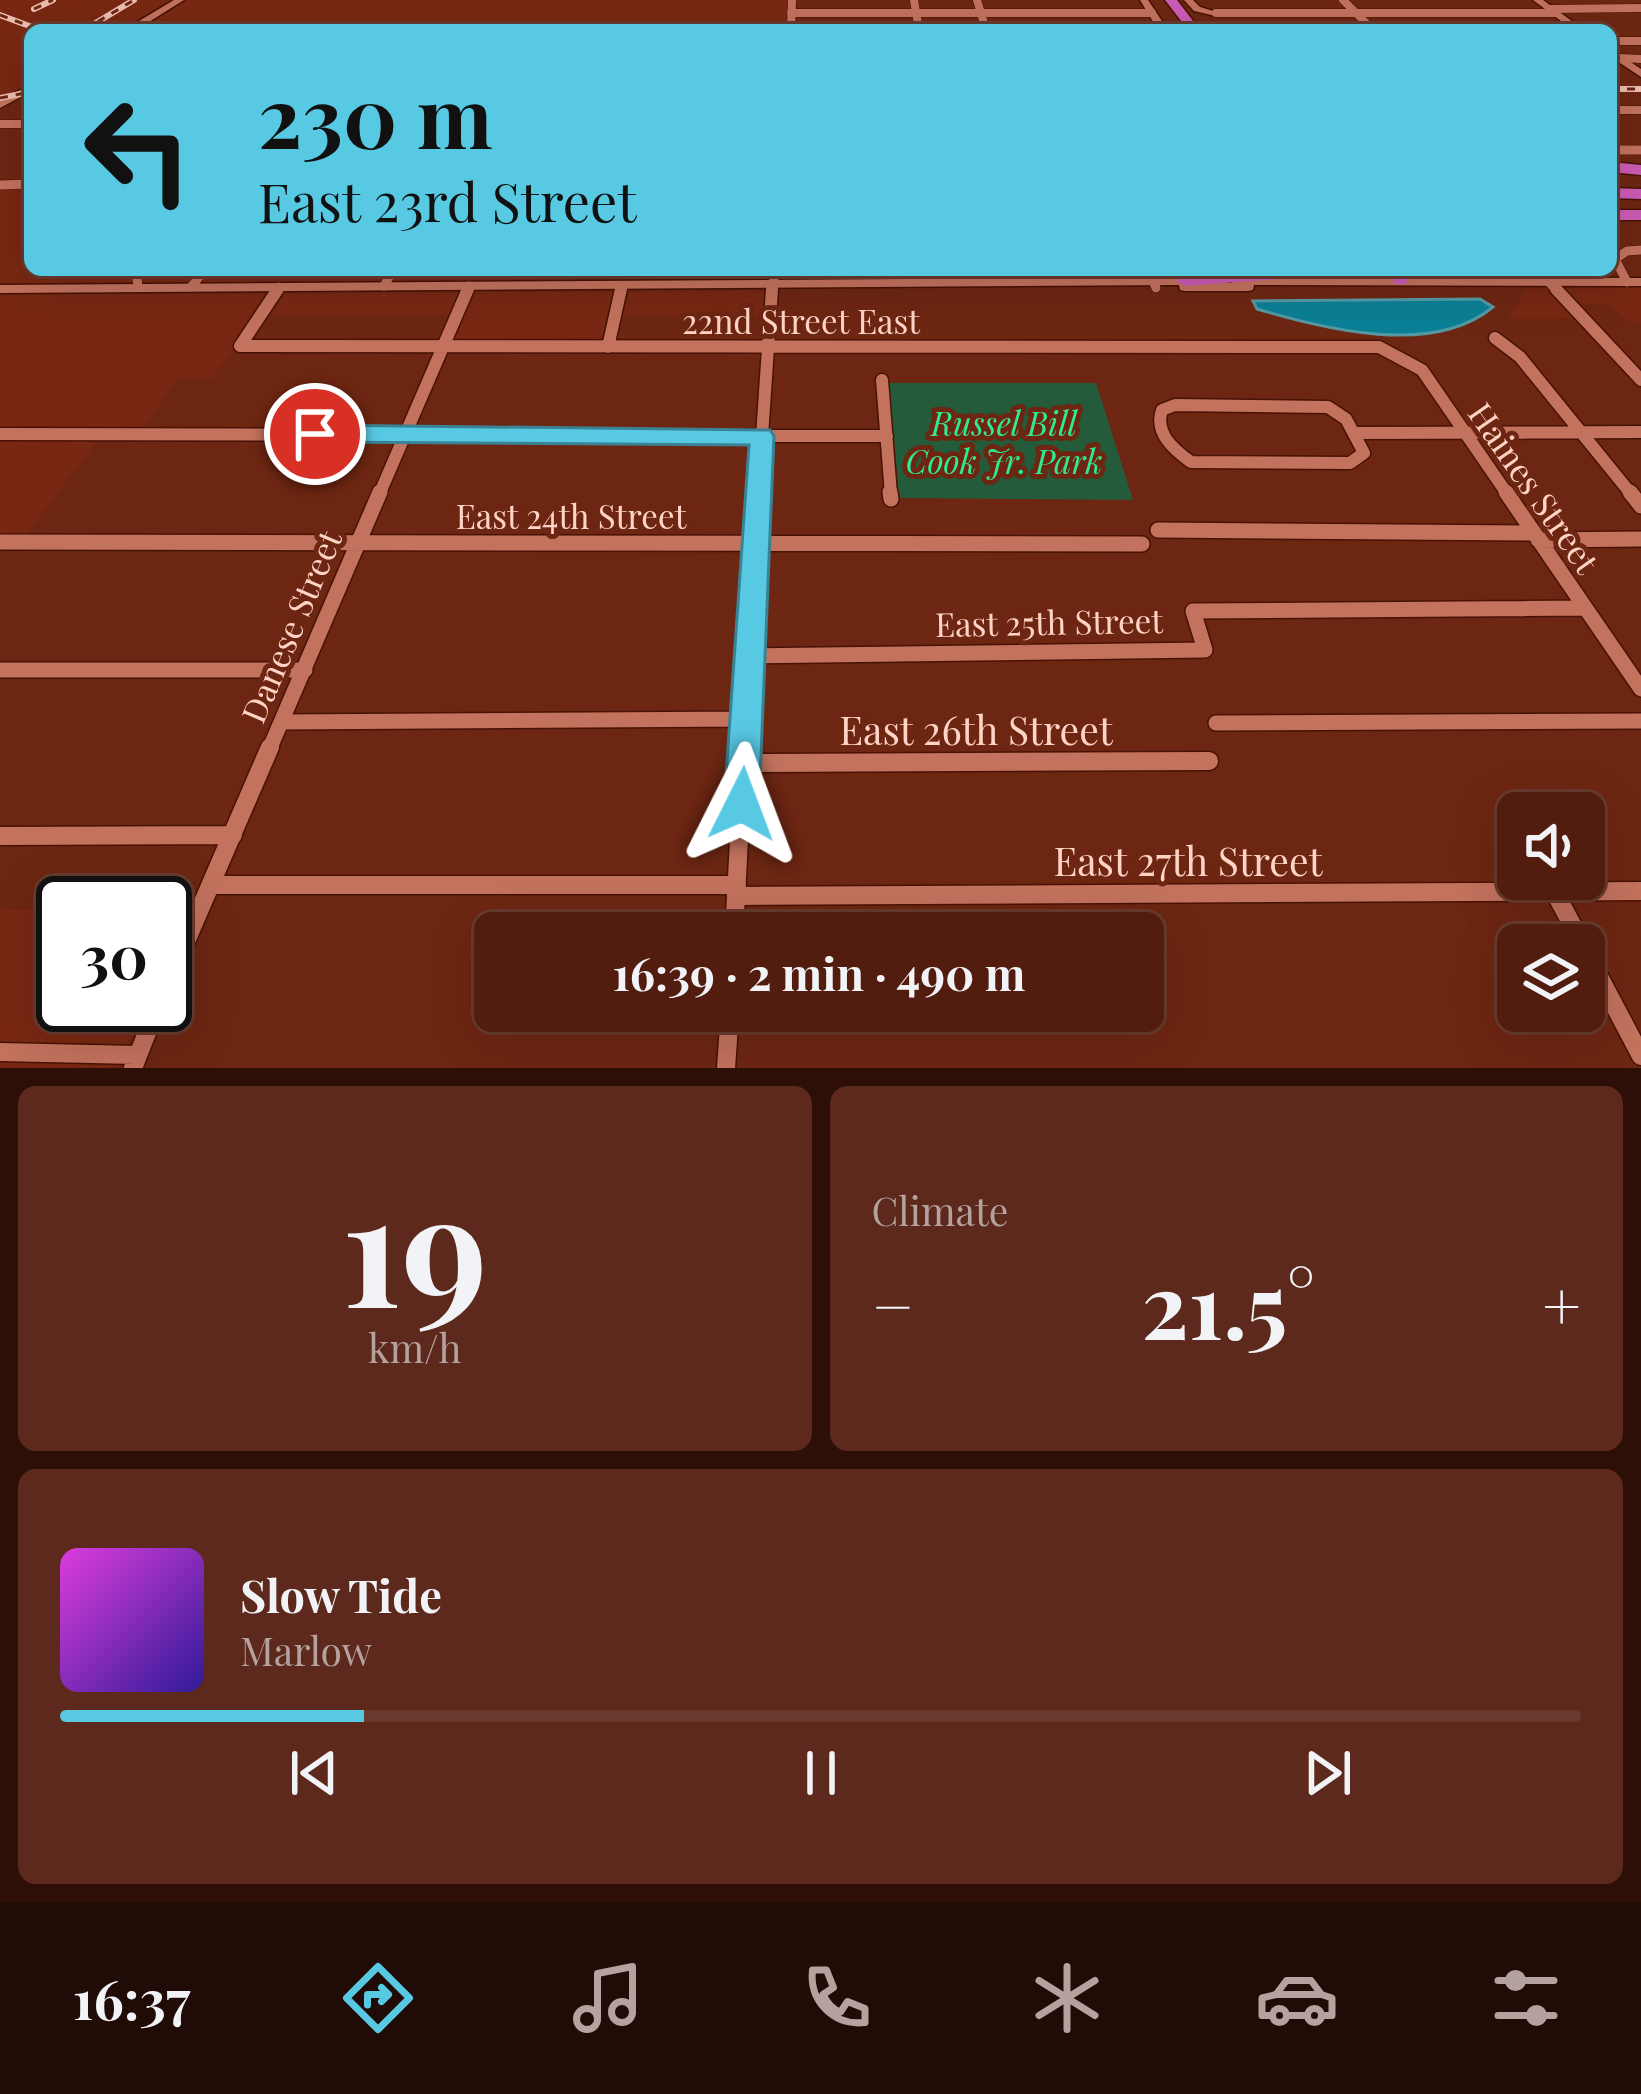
<!DOCTYPE html>
<meta charset="utf-8">
<style>
body{margin:0;font-family:"Playfair Display",serif;background:#5c291c;color:#f1f3f6;height:100vh;display:flex;flex-direction:column;font-size:45px;white-space:nowrap}
*{box-sizing:border-box;margin:0}
p{font-size:39px;color:#b5a19e}
.icon{flex:none;width:66px;height:66px;fill:none;stroke:currentColor;stroke-width:2;stroke-linecap:round;stroke-linejoin:round}
.map{position:relative;height:1068px;overflow:hidden}
.drawer{display:flex;flex-direction:column;gap:18px;padding:18px;background:#2d0f08;flex:1}
.drawer>*{flex:none}
.guide{position:absolute;left:24px;top:24px;width:1593px;height:252px;border-radius:18px;box-shadow:0 12px 48px #0002,0 0 0 3px #683a2e;background:#58c9e3;color:#111;overflow:hidden}
.controls{position:absolute;left:1497px;top:792px;display:grid;gap:24px}
.controls a{display:grid;place-items:center;width:108px;height:108px;border-radius:18px;background:#521c0e;box-shadow:0 12px 48px #0002,0 0 0 3px #683a2e;font-size:60px}
.speed{position:absolute;left:36px;top:876px;display:flex;gap:24px;font-size:60px;font-weight:700;text-align:center}
.speed>*{display:grid;place-content:center;width:156px;height:156px;border-radius:50%;background:#521c0e;box-shadow:0 12px 48px #0002,0 0 0 3px #683a2e;line-height:1}
.speed .limit{border:6px solid #111;border-radius:18px;background:#fff;color:#111}
.pin{position:absolute;display:grid;place-items:center;width:102px;height:102px;color:#fff;margin:-51px;border:6px solid #fff;border-radius:50%;box-shadow:0 3px 12px #0007}
.me{position:absolute;width:132px;margin:-66px;rotate:3deg;stroke-linejoin:round;filter:drop-shadow(0 0 9px #0008)}
.turn{display:flex;align-items:center;gap:42px;height:252px;padding:0 36px;font-size:54px}
.turn .icon{width:156px;height:156px;stroke-width:2.5}
.turn b{display:block;font-size:84px;line-height:102px}
.big{font-size:90px;font-weight:700;line-height:1.1}
.drawer .widget{flex:1;display:flex;flex-direction:column;justify-content:center;gap:18px;min-width:0;padding:0 42px;border-radius:18px;background:#5c291c}
.drawer .dial{align-items:center;gap:0}
.dial b{font-size:156px;line-height:1}
.song{display:flex;align-items:center;gap:36px}
.cover{width:144px;height:144px;border-radius:18px;background:linear-gradient(135deg,hsl(300 70% 55%),hsl(250 70% 35%))}
.played{height:12px;border-radius:6px;background:linear-gradient(90deg,#58c9e3 20%,#683a2e 20%)}
.keys{display:flex;justify-content:space-around;direction:ltr}
.heat{display:flex;justify-content:space-between;align-items:center;font-size:66px;direction:ltr}
.drawer .tiles{flex:1;display:grid;gap:18px;grid-template-columns:1fr 1fr}
.widget:last-child{grid-column:span 2}
.trip{position:absolute;left:474px;top:912px;width:690px;height:120px;border-radius:18px;background:#521c0e;box-shadow:0 12px 48px #0002,0 0 0 3px #683a2e;font-weight:700;line-height:120px;text-align:center}
.tabs{display:flex;height:192px;justify-content:space-around;align-items:center;background:#210b06;color:#b5a19e}
.tabs .icon{width:84px;height:84px}
.tabs .selected{color:#58c9e3}
.tabs b{font-size:54px;color:#f1f3f6}
.map>svg:first-child{display:block}
.built{fill:#782812}
.green{fill:#235b3b}
.water{fill:#0b7f95;stroke:#5498a4;stroke-width:3}
.lines{fill:none;stroke-linecap:round;stroke-linejoin:round}
.street-far4-casing{stroke:#481204;stroke-width:9}
.street-far3-casing{stroke:#481204;stroke-width:10}
.street-far2-casing{stroke:#481204;stroke-width:15}
.street-far1-casing{stroke:#481204;stroke-width:18}
.street-casing{stroke:#481204;stroke-width:21}
.secondary-casing{stroke:#481204;stroke-width:3}
.highway-casing{stroke:#481204;stroke-width:3}
.street-far4{stroke:#c2725d;stroke-width:8}
.street-far3{stroke:#c2725d;stroke-width:9}
.street-far2{stroke:#c2725d;stroke-width:12}
.street-far1{stroke:#c2725d;stroke-width:15}
.street{stroke:#c2725d;stroke-width:18}
.secondary{fill:#c2725d;fill-rule:evenodd}
.highway{fill:#cb5bb5;fill-rule:evenodd}
.rail-casing{stroke:#ecbdaf;stroke-width:6}
.rail{stroke:#6d2612;stroke-width:3;stroke-dasharray:8;stroke-linecap:butt}
.route{fill:#58c9e3;stroke:#398394;stroke-width:3}
.labels{text-anchor:middle;dominant-baseline:central;stroke-width:10;stroke-linejoin:round;paint-order:stroke}
.street-label{font-size:33px;fill:#ffd3c6;stroke:#6d2612}
.park-label{font-size:33px;font-style:italic;fill:#30e990;stroke:#6d2612}
.near-street-label{font-size:39px;fill:#ffd3c6;stroke:#6d2612}
</style>
<div class="map">
<svg width="1641" height="1068" viewBox="0 0 1641 1068">
<rect width="100%" height="100%" fill="#6d2612"/>
<!-- built -->
<path class="built" d="M0,0H170L119,30H30V82L0,99Z
M188,0H789L786,30H138Z
M30,187V270H577L574,280L0,283V188Z
M1641,288V323H1630L1610,304H1566L1578,318L1508,319L1526,289Z
M775,291L772,315L608,316L600,344H450L461,315H257L212,379H178L142,431H105L25,536H0V295Z
M0,910H63V1005H147L118,1068L0,1067Z"/>
<!-- green -->
<path class="green" d="M889,383H1096L1133,500L899,498Z"/>
<!-- water -->
<path class="water" d="M1480,299L1493,307C1432,357 1326,329 1257,309L1253,301Z"/>
<g class="lines">
<!-- street-far4 casing -->
<g class="street-far4-casing">
<path id="street-far4" d="M914,0L919,30
M977,0L986,30
M1343,0L1373,30
M1550,9L1641,8
M791,13H1152
M1216,13H1556
M791,30L792,0
M1611,41H1641
M1619,58L1641,59
M1611,110H1641
M0,124H30"/>
</g>
<!-- street-far3 casing -->
<g class="street-far3-casing">
<path id="street-far3" d="M1611,150H1641
M0,185L30,184
M136,270L138,287
M1148,270L1156,288
M1546,279L1558,292
M1627,282L1615,259L1627,251L1641,250
M384,286L393,270
M191,287L205,270
M276,292L279,287
M466,292L469,286
M621,292L622,286
M771,292L776,270"/>
</g>
<!-- street-far2 casing -->
<g class="street-far2-casing">
<path id="street-far2" d="M1556,289L1641,380
M1495,338L1520,357L1632,495
M240,346L1379,347L1422,370L1508,495
M240,346L278,289
M608,347L621,289
M882,380L891,495
M1175,405L1328,407L1346,419L1364,453L1350,463L1191,462C1174,450 1154,433 1162,410Z
M1355,433L1641,432
M0,434L887,436
M379,495L468,289
M758,495L772,289"/>
</g>
<!-- street-far1 casing -->
<g class="street-far1-casing">
<path id="street-far1" d="M890,492L891,499
M1506,492L1641,689
M1630,492L1641,506
M1158,530L1533,533
M1538,540L1641,539
M0,542L1142,544
M749,656L1205,650L1193,611L1585,608
M0,670H305
M282,722L746,719
M1216,723L1641,721
M269,750L380,492
M744,750L758,492"/>
</g>
<!-- street casing -->
<g class="street-casing">
<path id="street" d="M744,763L1209,761
M0,836L233,835
M211,885H737
M1554,891L1583,945
M736,896L1641,891
M734,933L744,747
M1584,948L1641,1056
M165,990L270,747
M0,1052L137,1055
M133,1068L158,1005
M726,1068L730,1011"/>
</g>
<!-- secondary casing -->
<g class="secondary-casing">
<path id="secondary" d="M174,0H184L136,30H124Z
M1140,0H1148L1168,30H1158Z
M1184,0H1193L1200,7L1220,13L1216,16L1194,11Z
M1533,0H1543L1584,30H1573Z
M1611,49L1641,69V77L1611,57Z
M30,85V92L0,108V101Z
M1198,277L1203,278L1204,283H1232L1233,278L1238,277L1641,278V286L1254,285L1253,290L1248,291H1185L1180,290L1179,285L0,293V285Z"/>
</g>
<!-- highway casing -->
<g class="highway-casing">
<path id="highway" d="M1165,0H1177L1200,30H1188Z
M1611,162L1641,165V175L1611,172Z
M1611,188L1641,189V199L1611,198Z
M1611,210H1641V220H1611Z
M1260,270H1341L1332,275L1185,286L1176,281L1185,276Z
M1394,270H1412L1406,284H1394Z"/>
</g>
<!-- street-far4 -->
<use href="#street-far4" class="street-far4"/>
<!-- street-far3 -->
<use href="#street-far3" class="street-far3"/>
<!-- street-far2 -->
<use href="#street-far2" class="street-far2"/>
<!-- street-far1 -->
<use href="#street-far1" class="street-far1"/>
<!-- street -->
<use href="#street" class="street"/>
<!-- secondary -->
<use href="#secondary" class="secondary"/>
<!-- highway -->
<use href="#highway" class="highway"/>
<!-- rail casing -->
<g class="rail-casing">
<path id="rail" d="M34,9L53,0
M0,15L40,30
M84,30L134,0
M1611,89H1641
M0,98L30,92"/>
</g>
<!-- rail -->
<use href="#rail" class="rail"/>
</g>
<!-- route -->
<path class="route" d="M315,425L770,430L774,436L759,804L754,816L742,821L729,816L724,804L749,445L315,442L303,434Z"/>
<g class="labels">
<!-- street labels -->
<g class="street-label">
<text x="801" y="320">22nd Street East</text>
<text transform="translate(1535 487) rotate(55)">Haines Street</text>
<text x="571" y="515">East 24th Street</text>
<text transform="translate(1049 621) rotate(-1)">East 25th Street</text>
<text transform="translate(290 626) rotate(-67)">Danese Street</text>
</g>
<!-- park labels -->
<g class="park-label">
<text x="1004" y="422">Russel Bill<tspan x="1004" dy="38">Cook Jr. Park</tspan></text>
</g>
<!-- near-street labels -->
<g class="near-street-label">
<text x="976" y="729">East 26th Street</text>
<text x="1188" y="860">East 27th Street</text>
</g>
</g>
</svg>
<div class="controls">
<a><svg class="icon" aria-label="sound" viewBox="0 0 24 24"><path d="M4 9h4l5-4v14l-5-4H4zM17 9q2 3 0 6"/></svg></a>
<a><svg class="icon" aria-label="layers" viewBox="0 0 24 24"><path d="M12 4l9 5-9 5-9-5zM3 14l9 5 9-5"/></svg></a>
</div>
<div class="speed"><div class="limit">30</div></div>
<div class="pin" style="left:315px;top:434px;background:#d93025"><svg class="icon" aria-label="arrive" viewBox="0 0 24 24"><path d="M6 21V4h12l-3 4 3 4H6"/></svg></div>
<svg class="me" style="left:742px;top:804px" viewBox="-20 -20 40 40"><path d="M0-17L14 15 0 8-14 15z" fill="#58c9e3" stroke="#fff" stroke-width="4"/></svg>
<div class="trip">16:39 · 2 min · 490 m</div>
<div class="guide">
<div class="turn"><svg class="icon" aria-label="left" viewBox="0 0 24 24"><path d="M17 20v-9H6M10 6l-5 5 5 5"/></svg><div><b>230 m</b>East 23rd Street</div></div>
</div>
</div>
<section class="drawer">
<div class="tiles">
<div class="widget dial"><b>19</b><p>km/h</p></div>
<div class="widget"><p>Climate</p>
<div class="heat"><a>−</a><b class="big">21.5°</b><a>+</a></div>
</div>
<div class="widget">
<div class="song"><i class="cover"></i><div><b>Slow Tide</b><p>Marlow</p></div></div>
<div class="played"></div>
<div class="keys"><svg class="icon" aria-label="previous" viewBox="0 0 24 24"><path d="M18 5L8 12l10 7zM5 5v14"/></svg><svg class="icon" aria-label="pause" viewBox="0 0 24 24"><path d="M8 5v14M16 5v14"/></svg><svg class="icon" aria-label="next" viewBox="0 0 24 24"><path d="M6 5l10 7-10 7zM19 5v14"/></svg></div>
</div>
</div>
</section>
<nav class="tabs">
<b>16:37</b>
<svg class="icon selected" aria-label="directions" viewBox="0 0 24 24"><path d="M12 3l9 9-9 9-9-9zM9 14v-3h6M13 9l2 2-2 2"/></svg>
<svg class="icon" aria-label="music" viewBox="0 0 24 24"><path d="M9 18V5l10-2v13"/><circle cx="6" cy="18" r="3"/><circle cx="16" cy="16" r="3"/></svg>
<svg class="icon" aria-label="phone" viewBox="0 0 24 24"><path d="M5 4h4l2 5-3 2q2 4 5 5l2-3 5 2v4C11 20 4 13 5 4z"/></svg>
<svg class="icon" aria-label="climate" viewBox="0 0 24 24"><path d="M12 3v18M4 7l16 10M4 17L20 7"/></svg>
<svg class="icon" aria-label="car" viewBox="0 0 24 24"><path d="M5 17H2v-5l4-1 3-4h7l3 4 3 1v5h-3M9 17h6M6 11h13"/><circle cx="7" cy="17" r="2"/><circle cx="17" cy="17" r="2"/></svg>
<svg class="icon" aria-label="filters" viewBox="0 0 24 24"><path d="M4 7h16M4 17h16"/><circle cx="9" cy="7" r="2"/><circle cx="15" cy="17" r="2"/></svg>
</nav>
